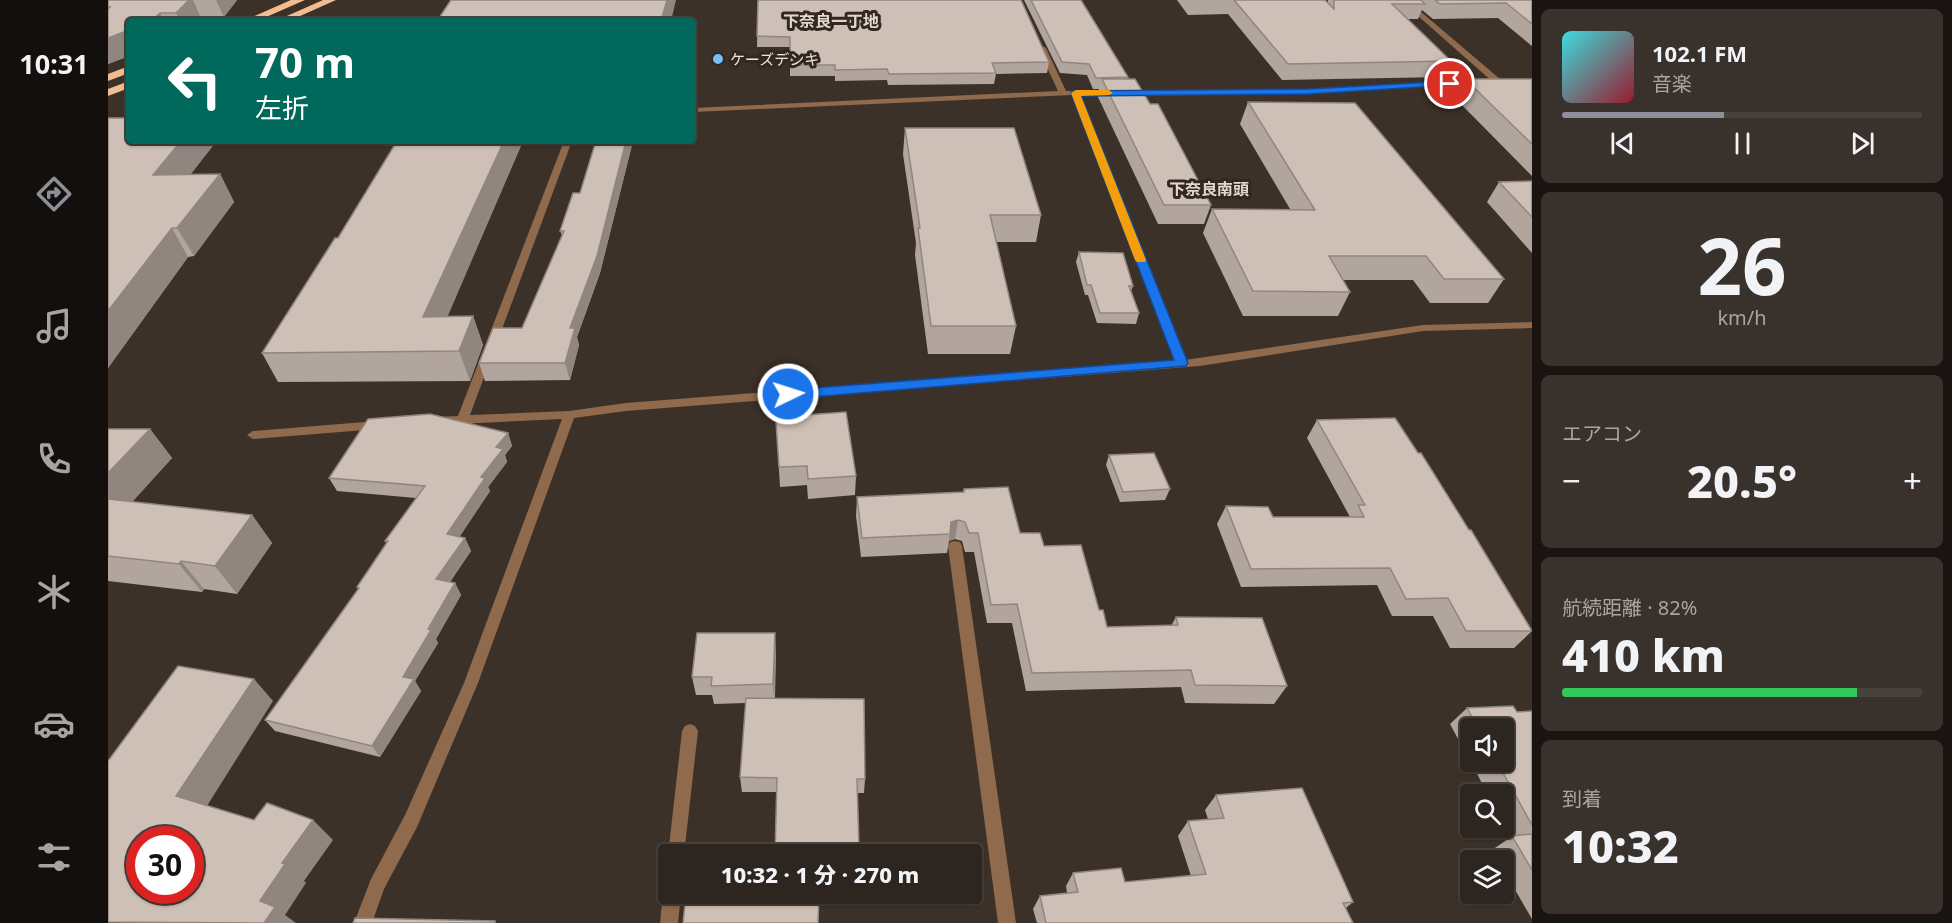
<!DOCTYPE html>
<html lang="ja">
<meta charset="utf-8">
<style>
body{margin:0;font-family:"Noto Sans","Noto Sans JP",sans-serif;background:#39312c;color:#f1f3f6;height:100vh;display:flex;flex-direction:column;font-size:22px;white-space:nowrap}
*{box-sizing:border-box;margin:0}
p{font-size:20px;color:#a7a5a4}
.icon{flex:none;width:33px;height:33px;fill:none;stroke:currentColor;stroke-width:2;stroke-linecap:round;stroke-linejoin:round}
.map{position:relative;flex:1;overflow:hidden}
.sheet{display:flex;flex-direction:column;gap:9px;padding:9px;background:#191411;width:420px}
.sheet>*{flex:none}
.guide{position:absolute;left:18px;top:18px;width:570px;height:126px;border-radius:6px;box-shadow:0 2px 4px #0004,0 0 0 2px #48423d;background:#00695c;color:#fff;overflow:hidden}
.controls{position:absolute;left:1352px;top:718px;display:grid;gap:12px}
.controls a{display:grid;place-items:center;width:54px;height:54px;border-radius:6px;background:#2d251f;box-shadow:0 2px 4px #0004,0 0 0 2px #48423d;font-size:30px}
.speed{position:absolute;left:18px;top:826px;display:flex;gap:12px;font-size:30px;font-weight:700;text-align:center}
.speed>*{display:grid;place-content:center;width:78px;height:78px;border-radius:50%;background:#2d251f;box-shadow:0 2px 4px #0004,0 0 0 2px #48423d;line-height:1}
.speed .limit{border:9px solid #d22;background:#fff;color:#111}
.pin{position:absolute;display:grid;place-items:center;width:51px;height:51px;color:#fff;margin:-26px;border:3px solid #fff;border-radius:50%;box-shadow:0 2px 6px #0007}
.me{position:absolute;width:66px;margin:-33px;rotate:86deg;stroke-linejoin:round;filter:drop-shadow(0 0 4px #0008)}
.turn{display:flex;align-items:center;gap:21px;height:126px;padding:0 30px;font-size:27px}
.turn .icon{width:78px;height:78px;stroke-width:2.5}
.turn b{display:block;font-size:42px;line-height:51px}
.big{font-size:45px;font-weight:800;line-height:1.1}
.sheet .card{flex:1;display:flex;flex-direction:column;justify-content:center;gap:9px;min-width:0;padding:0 21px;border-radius:9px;background:#39312c}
.sheet .dial{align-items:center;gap:0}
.dial b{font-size:78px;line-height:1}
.song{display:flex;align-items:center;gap:18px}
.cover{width:72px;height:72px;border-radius:9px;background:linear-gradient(135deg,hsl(180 70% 55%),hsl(350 70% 35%))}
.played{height:6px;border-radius:3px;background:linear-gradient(90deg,#8c9099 45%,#48423d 45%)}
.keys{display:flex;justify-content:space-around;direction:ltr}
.heat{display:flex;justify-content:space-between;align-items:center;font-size:33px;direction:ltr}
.charge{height:9px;border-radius:4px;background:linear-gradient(90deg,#34c759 82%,#48423d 0)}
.trip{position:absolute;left:550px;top:844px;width:324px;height:60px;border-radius:6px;background:#2d251f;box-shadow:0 2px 4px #0004,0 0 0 2px #48423d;font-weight:800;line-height:60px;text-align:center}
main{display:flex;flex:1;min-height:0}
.tab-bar{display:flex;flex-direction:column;width:108px;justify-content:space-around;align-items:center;background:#120f0c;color:#a7a5a4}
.tab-bar .icon{width:42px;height:42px}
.tab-bar .active{color:#8c9099}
.tab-bar b{font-size:27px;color:#f1f3f6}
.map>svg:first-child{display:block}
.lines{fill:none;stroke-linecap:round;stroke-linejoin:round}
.street{fill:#8f6a4c;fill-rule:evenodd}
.highway{fill:#f2bc90;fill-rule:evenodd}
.wall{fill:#b1a59d}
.shaded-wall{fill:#90867f}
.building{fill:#cec0b6;stroke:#90867f;stroke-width:1.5;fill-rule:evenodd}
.route{fill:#1a73e8;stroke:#114b97;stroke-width:1.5}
.slow{fill:#f59e0b}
.poi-dot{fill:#73c1f5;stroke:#32281f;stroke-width:2}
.labels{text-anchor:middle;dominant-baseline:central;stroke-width:6;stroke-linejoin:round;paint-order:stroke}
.far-poi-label{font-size:15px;fill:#ebe4df;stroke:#32281f;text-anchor:start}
.far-neighbourhood-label{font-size:16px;font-weight:bold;fill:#e4d6cb;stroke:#32281f}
</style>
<main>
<nav class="tab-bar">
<b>10:31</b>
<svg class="icon active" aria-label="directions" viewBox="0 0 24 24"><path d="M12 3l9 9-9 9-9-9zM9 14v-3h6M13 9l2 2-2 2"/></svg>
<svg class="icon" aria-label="music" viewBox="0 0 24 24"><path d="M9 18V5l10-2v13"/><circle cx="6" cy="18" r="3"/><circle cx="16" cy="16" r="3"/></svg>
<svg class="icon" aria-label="phone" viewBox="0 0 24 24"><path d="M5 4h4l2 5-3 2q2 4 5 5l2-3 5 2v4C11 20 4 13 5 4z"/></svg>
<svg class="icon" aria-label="climate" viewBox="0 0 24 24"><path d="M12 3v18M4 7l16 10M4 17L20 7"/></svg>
<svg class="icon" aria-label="car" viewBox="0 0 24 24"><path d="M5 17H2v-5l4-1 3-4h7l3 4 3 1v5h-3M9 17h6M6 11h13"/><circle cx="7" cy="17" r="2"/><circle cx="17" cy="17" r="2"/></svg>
<svg class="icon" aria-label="filters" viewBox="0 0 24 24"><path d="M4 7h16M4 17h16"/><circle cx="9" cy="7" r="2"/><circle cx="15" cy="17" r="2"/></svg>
</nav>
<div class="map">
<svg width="1424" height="923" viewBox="0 0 1424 923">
<rect width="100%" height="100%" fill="#3c3129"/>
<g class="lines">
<!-- street -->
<path class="street" d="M1292,0H1299L1392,79V83H1386Z
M934,46L938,48L958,91L1201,90L1369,80L1373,82L1369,84L1201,94L972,95L1077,360L1315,325L1424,322V328L1315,331L1092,366L518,411L466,418L370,683L309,827L276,889L264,923H246L263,879L297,815L356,683L454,419L329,425L323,421L329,417L350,416L456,141H464L362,415L461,411L518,403L1067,360L964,95L585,112V108L950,91L930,48Z
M269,421L275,425L269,429L145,439L139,435L145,431Z
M847,541L852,542L854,546L908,923H890L840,546L842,542Z
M582,724L587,726L590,731L576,855H561V858L560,855L574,731L577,726Z
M561,887V894H573L570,923H552L555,894L558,888Z"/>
<!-- highway -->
<path class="highway" d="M183,0H197L149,21H135Z
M215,0H228L181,21L172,19Z
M21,66V73L0,81V74Z
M21,81V88L0,96V89Z"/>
</g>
<!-- wall -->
<path class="wall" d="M0,0H129L116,17L93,18L91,21H21V56L0,64Z
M650,0L941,62L939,73L888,74L886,84L780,85L779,80L727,81V76H682V47H649Z
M916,0H973L1020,77L1019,79L1103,205L1096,224H1050L990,97L991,89H985L979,75L952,73Z
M1069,0H1217L1220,3V0H1424V46L1390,18L1325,19L1314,10L1310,19H1300L1343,61L1335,77L1174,80L1120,14L1080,15Z
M1357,79H1424V176L1347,98Z
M1140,102L1396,279L1380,303H1322L1305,280H1235L1242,292L1230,316H1135L1095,233L1104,209H1182L1132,124Z
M0,118L107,143L82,175L112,174L126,202L86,256L80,257L0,368Z
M797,128L933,215L928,242H888L908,326L902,354H820L807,255L808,243L795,154Z
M415,141L339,316H365L375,345L362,381L170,382L154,353L230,238Z
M488,141H525L492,273L469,337L471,345L462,380L377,381L371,363L414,328L454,235L452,231L472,193Z
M1424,181V253L1379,202L1391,182Z
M971,252L1025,286L1023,291L1031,313L1028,324L989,323L980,295H977L968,262Z
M1209,420L1361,530L1424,631L1406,648H1342L1325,616H1284L1269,585L1133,587L1109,524L1118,506L1165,517H1242L1199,438Z
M668,422L748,476L747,495L700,499L699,485L672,487Z
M0,429H42L64,458L24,502L144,515L164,543L129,594L96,589L94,592L0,581Z
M400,433L404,446L397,455L399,462L380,487L382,491L351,537L357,538L363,551L342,582L347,583L353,595L328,639L330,643L307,681L313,691L272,757L167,731L157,720L250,589L249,587L279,544L277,541L308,498L229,491L221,478Z
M1001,455L1062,489L1057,500L1012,502L998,465Z
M856,489L912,533L936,546L991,610L999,627L1063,626L1068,617L1179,686L1166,704L1077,703L1073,687L918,691L904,623H879L866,552H857L854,541L847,539L841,541L839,553L753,557L748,516L749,497L855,492Z
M668,651L667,698L757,779L756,793H749L751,847V855H667L669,792H634L632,777L638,703L606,704L604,695H588L584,677Z
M1359,708L1409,712L1424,711V919L1395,869V861H1390L1384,850L1403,837L1395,823V795H1380L1363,762H1395V729H1362V761L1342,724Z
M1108,795L1245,902L1238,908L1245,923H929L925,909L932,896L959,893L958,886L965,873L1017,882L1083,876L1070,836L1080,821L1100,819L1097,810Z"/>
<!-- shaded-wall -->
<path class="shaded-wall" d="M81,0H85L93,18L91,21H72L68,13Z
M108,0H129L116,17Z
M559,0H568L563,21H553Z
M52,13L56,21H43Z
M21,30V56L0,64V38Z
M73,141H106L107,143L60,203L45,175Z
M396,141H415L327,346L315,317Z
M518,141H525L492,273L469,337L471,345L462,380L457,363L462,328Z
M112,174L126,202L86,256L69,228Z
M64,228L80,257L0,368V311Z
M365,316L375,345L362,381L351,351Z
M42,429L64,458L3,525L0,522V473Z
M400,433L404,446L397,455L399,462L380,487L382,491L345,547L339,534L373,477L388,447Z
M144,515L164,543L129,594L107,566Z
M850,520L847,539L841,541L843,522Z
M357,538L363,551L334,592L328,579Z
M73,561L96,589L94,592L71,564Z
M347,583L353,595L328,639L330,643L307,681L313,691L272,757L264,746L295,677L320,629Z
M667,633L668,651L666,702L665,684Z
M146,679L165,701L92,817L68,796Z
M205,820L225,840L196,881L198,883L177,915L188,923H156L152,901L174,863Z"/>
<!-- building -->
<path class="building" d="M0,0H81L68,13H52L43,21H21V30L0,38V9L2,7H0Z
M343,0H559L553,21H329Z
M650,0H913L941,62L884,63L888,73L781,74L779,69L727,70V65H682V37L649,36Z
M923,0H973L1020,77L988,78L981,64L954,62Z
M1126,0H1217L1226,9V0H1313L1317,4H1284L1343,61L1180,64Z
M1327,0H1424V24L1398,3L1332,4Z
M994,79H1027L1042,104H1050L1103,205H1056Z
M1357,79H1424V144Z
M1140,102L1247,103L1396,279H1336L1318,256H1221L1242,292L1145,291L1104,209L1207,210Z
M0,118H21V141H73L45,175L112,174L69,228H64L0,311Z
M797,128H906L933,215H882L908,326H823L810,228H812Z
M289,141H396L315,317L365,316L351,351L154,353L227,238H230Z
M488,141H518L489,256L462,328H467L457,363H371L385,328H414L456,231H452L465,193H472Z
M1424,181V217L1391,182Z
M971,252L1015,253L1025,286H1021L1031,313H992L983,285H979Z
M738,412L748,476L700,479L699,466L671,467L668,422L697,419V415Z
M322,414L400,433L388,447L395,449L373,477L377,478L339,534L357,538L328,579L347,583L320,629L323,630L295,677L306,679L264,746L157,720L251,588L249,587L280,541H277L317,486L221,478L260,419Z
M1287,418L1310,453H1313L1361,530H1363L1424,631H1358L1340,598L1298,599L1282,568L1143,569L1118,506L1160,507L1165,517H1256L1250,505H1257L1209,420Z
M0,429H42L0,473Z
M1046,453L1062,489L1015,492L1001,455Z
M900,487L912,533H932L936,546L973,545L991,610H995L999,627L1070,625L1068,617L1154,618L1179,686L1087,685L1083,670L924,673L909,604L883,605L870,533H861L857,522L850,520L843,522L842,534L754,538L749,497L856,492V489Z
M0,499L144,515L107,566L73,561L71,564L0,556Z
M589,633H667L665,684L603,686L604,677H584Z
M70,666L146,679L68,796L146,820L159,803L205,820L174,863L177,864L152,901L167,907L156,923L0,922V761ZM32,840H82V891H32Z
M638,698L756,699L757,779H749L751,847H712V855H667L669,778L632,777Z
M1405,706L1409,712L1424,711V825L1389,762H1395V729H1371L1359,708Z
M1194,788L1245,902L1235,903L1245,923H938L932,896L970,892L965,873L1013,868L1017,882L1098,874L1080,821L1116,818L1108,795Z
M1424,834V870L1404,836Z
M578,894H711L710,923H575Z
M247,918L387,921V923H245Z"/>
<!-- route -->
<path class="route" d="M1342,81L1346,84L1345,85L1201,94L973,96L1080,363L1078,366L680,399L673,394L680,390L1066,360L963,93L964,91L1201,89Z"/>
<!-- slow -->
<path class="slow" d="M968,90H1001L1005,93L1001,95L973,96L1038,260L1037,262H1029L1027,260L963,93Z"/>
<!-- markers -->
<circle class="poi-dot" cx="610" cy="59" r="6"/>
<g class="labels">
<!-- far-poi labels -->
<g class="far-poi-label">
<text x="622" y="59">ケーズデンキ</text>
</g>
<!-- far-neighbourhood labels -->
<g class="far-neighbourhood-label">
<text x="723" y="21">下奈良一丁地</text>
<text x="1101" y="189">下奈良南頭</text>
</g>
</g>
</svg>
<div class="controls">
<a><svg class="icon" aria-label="sound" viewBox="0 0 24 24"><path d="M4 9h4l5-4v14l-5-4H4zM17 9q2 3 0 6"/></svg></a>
<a><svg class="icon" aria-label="search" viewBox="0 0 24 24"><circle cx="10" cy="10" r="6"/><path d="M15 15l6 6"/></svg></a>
<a><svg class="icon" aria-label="layers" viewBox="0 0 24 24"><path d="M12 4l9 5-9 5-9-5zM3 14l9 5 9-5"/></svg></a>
</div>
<div class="speed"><div class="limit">30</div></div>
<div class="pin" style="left:1342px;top:84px;background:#d93025"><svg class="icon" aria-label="arrive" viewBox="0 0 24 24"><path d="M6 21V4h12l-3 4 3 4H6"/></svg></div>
<svg class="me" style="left:680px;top:394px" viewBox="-20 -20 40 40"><circle r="17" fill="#1a73e8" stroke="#fff" stroke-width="3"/><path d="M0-11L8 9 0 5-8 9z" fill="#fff"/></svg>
<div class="trip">10:32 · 1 分 · 270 m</div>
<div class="guide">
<div class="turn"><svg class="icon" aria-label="left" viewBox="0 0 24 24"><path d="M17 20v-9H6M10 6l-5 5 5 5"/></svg><div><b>70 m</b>左折</div></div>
</div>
</div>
<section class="sheet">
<div class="card">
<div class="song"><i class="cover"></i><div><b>102.1 FM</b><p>音楽</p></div></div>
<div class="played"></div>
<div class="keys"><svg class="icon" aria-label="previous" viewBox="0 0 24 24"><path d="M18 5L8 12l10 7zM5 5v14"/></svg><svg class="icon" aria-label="pause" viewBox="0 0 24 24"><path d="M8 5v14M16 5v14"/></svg><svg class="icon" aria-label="next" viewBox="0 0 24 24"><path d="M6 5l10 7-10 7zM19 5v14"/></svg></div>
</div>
<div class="card dial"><b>26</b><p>km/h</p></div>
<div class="card"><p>エアコン</p>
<div class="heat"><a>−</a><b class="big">20.5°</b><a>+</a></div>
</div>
<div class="card"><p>航続距離 · 82%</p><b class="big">410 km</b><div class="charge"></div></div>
<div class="card"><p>到着</p><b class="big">10:32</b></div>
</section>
</main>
